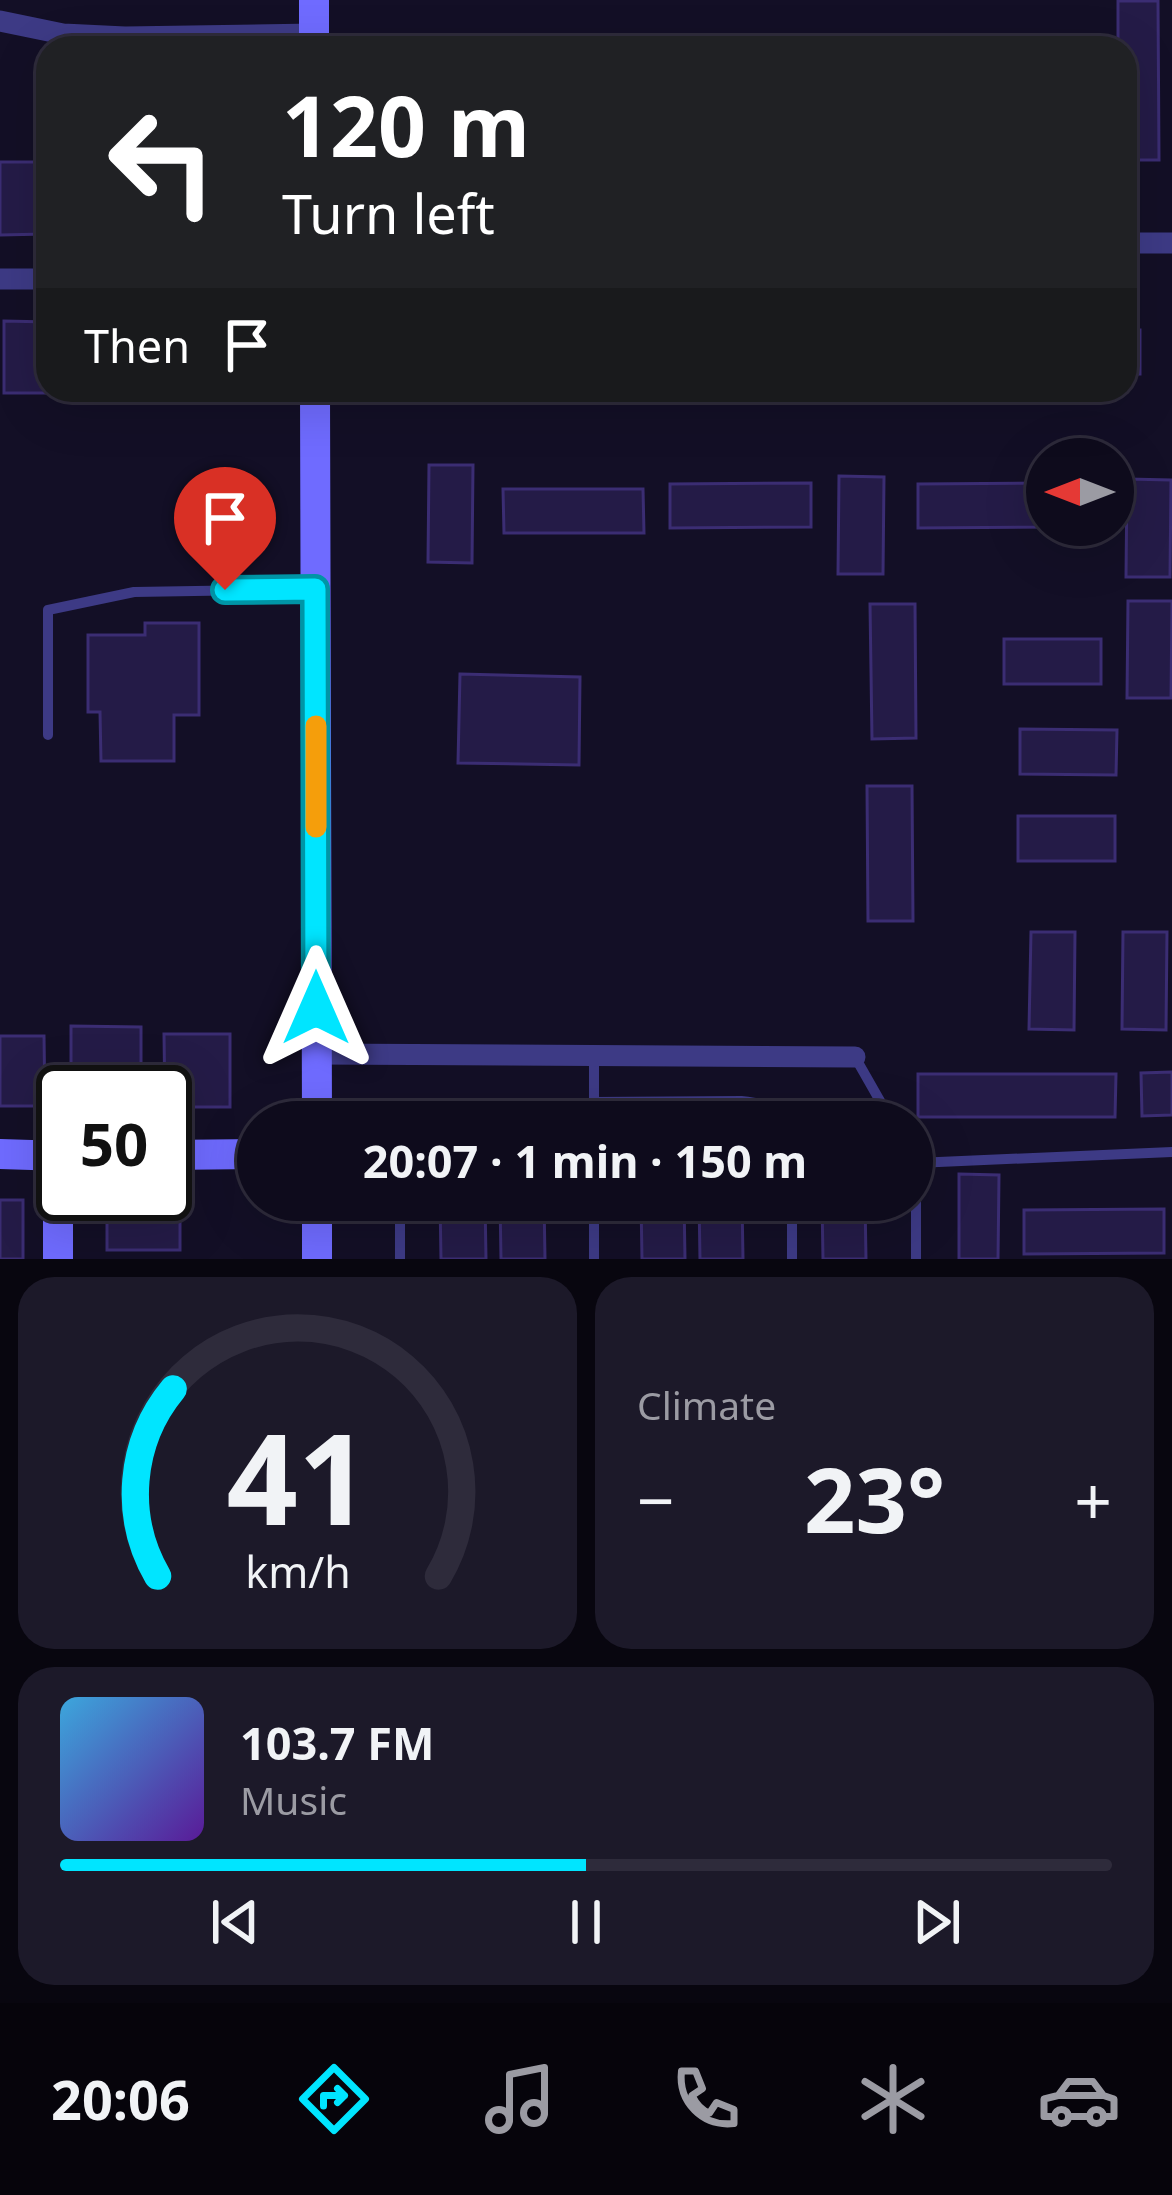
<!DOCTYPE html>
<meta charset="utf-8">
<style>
body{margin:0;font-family:"Noto Sans",sans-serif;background:#1c1929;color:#f1f3f6;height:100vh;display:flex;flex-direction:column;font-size:45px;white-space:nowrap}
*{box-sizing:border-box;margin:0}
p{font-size:39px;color:#9b9ba3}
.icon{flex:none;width:66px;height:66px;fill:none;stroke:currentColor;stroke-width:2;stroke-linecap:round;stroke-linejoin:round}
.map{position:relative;height:1259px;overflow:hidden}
.details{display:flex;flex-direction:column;gap:18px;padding:18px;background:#08060f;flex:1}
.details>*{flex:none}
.top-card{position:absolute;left:36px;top:36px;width:1101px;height:366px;border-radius:36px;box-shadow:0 12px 48px #0002,0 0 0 3px #2e2b3b;background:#202124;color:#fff;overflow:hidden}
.needle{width:78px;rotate:270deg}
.controls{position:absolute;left:1026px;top:438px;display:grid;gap:24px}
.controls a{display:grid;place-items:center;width:108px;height:108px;border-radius:50%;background:#0e0b1c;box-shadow:0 12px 48px #0002,0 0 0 3px #2e2b3b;font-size:60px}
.speed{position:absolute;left:36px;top:1065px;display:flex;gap:24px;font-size:60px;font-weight:700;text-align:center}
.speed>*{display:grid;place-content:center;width:156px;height:156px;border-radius:50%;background:#0e0b1c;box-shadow:0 12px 48px #0002,0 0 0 3px #2e2b3b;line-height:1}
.speed .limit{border:6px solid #111;border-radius:18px;background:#fff;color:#111}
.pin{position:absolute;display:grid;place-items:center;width:102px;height:102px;color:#fff;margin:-123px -51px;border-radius:50% 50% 50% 0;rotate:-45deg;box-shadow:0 0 12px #0007}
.pin .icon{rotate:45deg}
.me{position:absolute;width:132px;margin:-66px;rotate:0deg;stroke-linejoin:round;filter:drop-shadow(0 0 9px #0008)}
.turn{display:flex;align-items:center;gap:42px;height:252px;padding:0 48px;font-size:54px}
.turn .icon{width:156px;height:156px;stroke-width:2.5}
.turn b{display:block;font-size:84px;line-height:102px}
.then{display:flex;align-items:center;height:114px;padding:0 48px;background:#0003;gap:24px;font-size:45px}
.big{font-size:90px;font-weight:700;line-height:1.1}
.details .widget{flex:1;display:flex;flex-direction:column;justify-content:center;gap:18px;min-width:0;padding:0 42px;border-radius:36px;background:#1c1929}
.details .dial{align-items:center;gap:0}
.dial svg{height:312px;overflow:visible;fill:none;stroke:#2e2b3b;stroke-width:7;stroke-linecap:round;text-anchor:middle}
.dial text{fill:#f1f3f6;stroke:none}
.song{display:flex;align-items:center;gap:36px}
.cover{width:144px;height:144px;border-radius:18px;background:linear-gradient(135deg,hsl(200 70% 55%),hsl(270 70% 35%))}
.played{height:12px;border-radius:6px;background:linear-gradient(90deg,#00e5ff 50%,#2e2b3b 50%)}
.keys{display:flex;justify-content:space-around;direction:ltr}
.heat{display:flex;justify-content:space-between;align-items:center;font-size:66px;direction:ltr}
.details .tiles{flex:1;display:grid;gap:18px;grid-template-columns:1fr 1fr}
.widget:last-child{grid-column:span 2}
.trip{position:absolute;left:237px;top:1101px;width:696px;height:120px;border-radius:60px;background:#0e0b1c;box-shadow:0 12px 48px #0002,0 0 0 3px #2e2b3b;font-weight:700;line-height:120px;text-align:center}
.menu{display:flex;height:192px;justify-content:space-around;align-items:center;background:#06040b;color:#9b9ba3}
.menu .icon{width:84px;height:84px}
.menu .on{color:#00e5ff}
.menu b{font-size:54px;color:#f1f3f6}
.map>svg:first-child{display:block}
.building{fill:#241b47;stroke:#3b2d73;stroke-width:3}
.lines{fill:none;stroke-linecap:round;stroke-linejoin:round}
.service{stroke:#3d3a85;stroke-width:10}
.minor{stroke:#3d3a85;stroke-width:21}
.secondary{stroke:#6f6bff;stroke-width:30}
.route-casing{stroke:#0095a6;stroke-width:30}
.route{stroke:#00e5ff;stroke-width:21}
.slow{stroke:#f59e0b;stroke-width:21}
</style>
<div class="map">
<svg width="1172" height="1259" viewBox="0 0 1172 1259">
<rect width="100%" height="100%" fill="#130f26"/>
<!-- building -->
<path class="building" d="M1118,1H1158L1159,160H1125V48H1118Z
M967,36H1096V48H967Z
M757,38H915V48H757Z
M580,39H737V48H580Z
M0,162H45V234L0,235Z
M4,321L48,322V390L66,393H4Z
M1125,330H1140V374H1125Z
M82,390H152V392H82Z
M460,390H514V396L460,397Z
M429,465H473L472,563L428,562Z
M839,476L884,477L883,574H838Z
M1127,479L1171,480L1170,577H1126Z
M811,483V527L670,528V484Z
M1047,483V525L1058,527L918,528V484Z
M503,489H643L644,533H504Z
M1128,601H1172L1171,698H1127Z
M870,604H915L916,738L872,739Z
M145,623H199V715H174V761H101L100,712H88V635H145Z
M1004,639H1101V684H1004Z
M460,674L580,677L579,765L458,763Z
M1020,729L1117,730L1116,775L1020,774Z
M867,786H912L913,921H868Z
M1018,816H1115V861H1018Z
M1031,932H1075L1074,1030L1029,1029Z
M1123,932H1167L1166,1030L1122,1029Z
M71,1026L141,1027V1092H71Z
M164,1034H230V1107H165Z
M0,1036H44L45,1106H0Z
M1172,1072V1115L1142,1116L1141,1073Z
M918,1074H1116L1115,1117H918Z
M543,1118V1122H499V1119Z
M959,1174L999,1175L998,1259H959Z
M165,1191H180V1250H107V1194Z
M0,1200H23V1259H0Z
M440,1200H485L486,1259H441Z
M500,1200H544L545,1259H501Z
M641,1200H684L685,1259H642Z
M699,1200H742L743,1259H700Z
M822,1200H865L866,1259H823Z
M1164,1209V1253L1024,1254V1210Z"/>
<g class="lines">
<!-- service -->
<path class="service" d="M48,735V610L134,592L312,589
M855,1057L892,1122
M594,1102L741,1101C759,1103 778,1105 788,1122
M400,1114V1122
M594,1122V1055
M912,1156L916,1163V1259
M916,1163L1172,1152
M400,1200V1259
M792,1200V1259
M320,1216H400
M594,1259V1200"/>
<!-- minor -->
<path class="minor" d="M0,21L63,34L125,37L314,34
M1125,243H1172
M0,279H48
M316,1054L855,1057"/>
<!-- secondary -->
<path class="secondary" d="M314,0V48
M315,390L317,1122
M0,1154L63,1156
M165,1155L258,1154
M58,1156V1259
M317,1200V1259"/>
</g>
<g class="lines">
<!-- route casing -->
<g class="route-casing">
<path id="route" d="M225,590L315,589L316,1008"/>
</g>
<!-- route -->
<use href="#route" class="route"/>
<!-- slow -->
<path class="slow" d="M316,726V827"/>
</g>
</svg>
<div class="controls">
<a><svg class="needle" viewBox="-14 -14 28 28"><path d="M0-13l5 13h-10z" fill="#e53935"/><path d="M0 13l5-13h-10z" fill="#9b9ba3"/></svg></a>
</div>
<div class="speed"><div class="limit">50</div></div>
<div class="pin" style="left:225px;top:590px;background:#d93025"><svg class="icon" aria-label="arrive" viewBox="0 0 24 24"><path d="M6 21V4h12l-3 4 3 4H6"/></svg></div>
<svg class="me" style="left:316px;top:1008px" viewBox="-20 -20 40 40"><path d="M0-17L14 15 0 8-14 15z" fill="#00e5ff" stroke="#fff" stroke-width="4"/></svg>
<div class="trip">20:07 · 1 min · 150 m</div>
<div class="top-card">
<div class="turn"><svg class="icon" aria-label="left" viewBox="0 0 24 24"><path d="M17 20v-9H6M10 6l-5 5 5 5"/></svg><div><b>120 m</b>Turn left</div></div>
<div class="then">Then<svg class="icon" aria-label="arrive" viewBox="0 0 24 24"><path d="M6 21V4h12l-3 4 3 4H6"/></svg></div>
</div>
</div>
<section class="details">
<div class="tiles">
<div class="widget dial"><svg viewBox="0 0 100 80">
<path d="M14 69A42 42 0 1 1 86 69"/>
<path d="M14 69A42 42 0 0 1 18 21" stroke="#00e5ff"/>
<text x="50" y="56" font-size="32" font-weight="700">41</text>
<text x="50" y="72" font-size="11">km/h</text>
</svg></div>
<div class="widget"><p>Climate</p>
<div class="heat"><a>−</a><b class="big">23°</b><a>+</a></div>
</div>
<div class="widget">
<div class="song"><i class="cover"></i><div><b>103.7 FM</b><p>Music</p></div></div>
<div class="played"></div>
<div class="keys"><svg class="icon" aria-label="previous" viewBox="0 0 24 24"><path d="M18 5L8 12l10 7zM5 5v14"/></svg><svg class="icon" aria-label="pause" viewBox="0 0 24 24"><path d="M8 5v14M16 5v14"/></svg><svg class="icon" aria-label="next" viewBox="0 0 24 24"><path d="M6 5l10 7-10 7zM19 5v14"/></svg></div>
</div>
</div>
</section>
<nav class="menu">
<b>20:06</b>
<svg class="icon on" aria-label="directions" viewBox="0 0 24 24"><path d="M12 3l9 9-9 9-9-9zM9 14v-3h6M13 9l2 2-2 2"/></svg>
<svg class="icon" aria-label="music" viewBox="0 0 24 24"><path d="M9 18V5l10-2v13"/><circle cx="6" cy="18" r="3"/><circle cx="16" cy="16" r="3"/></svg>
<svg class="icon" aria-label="phone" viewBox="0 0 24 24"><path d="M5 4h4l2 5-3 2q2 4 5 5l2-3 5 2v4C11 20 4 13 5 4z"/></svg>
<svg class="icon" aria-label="climate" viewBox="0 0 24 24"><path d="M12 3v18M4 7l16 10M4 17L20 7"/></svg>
<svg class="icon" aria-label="car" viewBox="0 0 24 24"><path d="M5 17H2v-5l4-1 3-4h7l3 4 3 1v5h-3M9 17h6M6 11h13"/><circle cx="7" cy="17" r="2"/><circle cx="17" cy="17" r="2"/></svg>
</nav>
